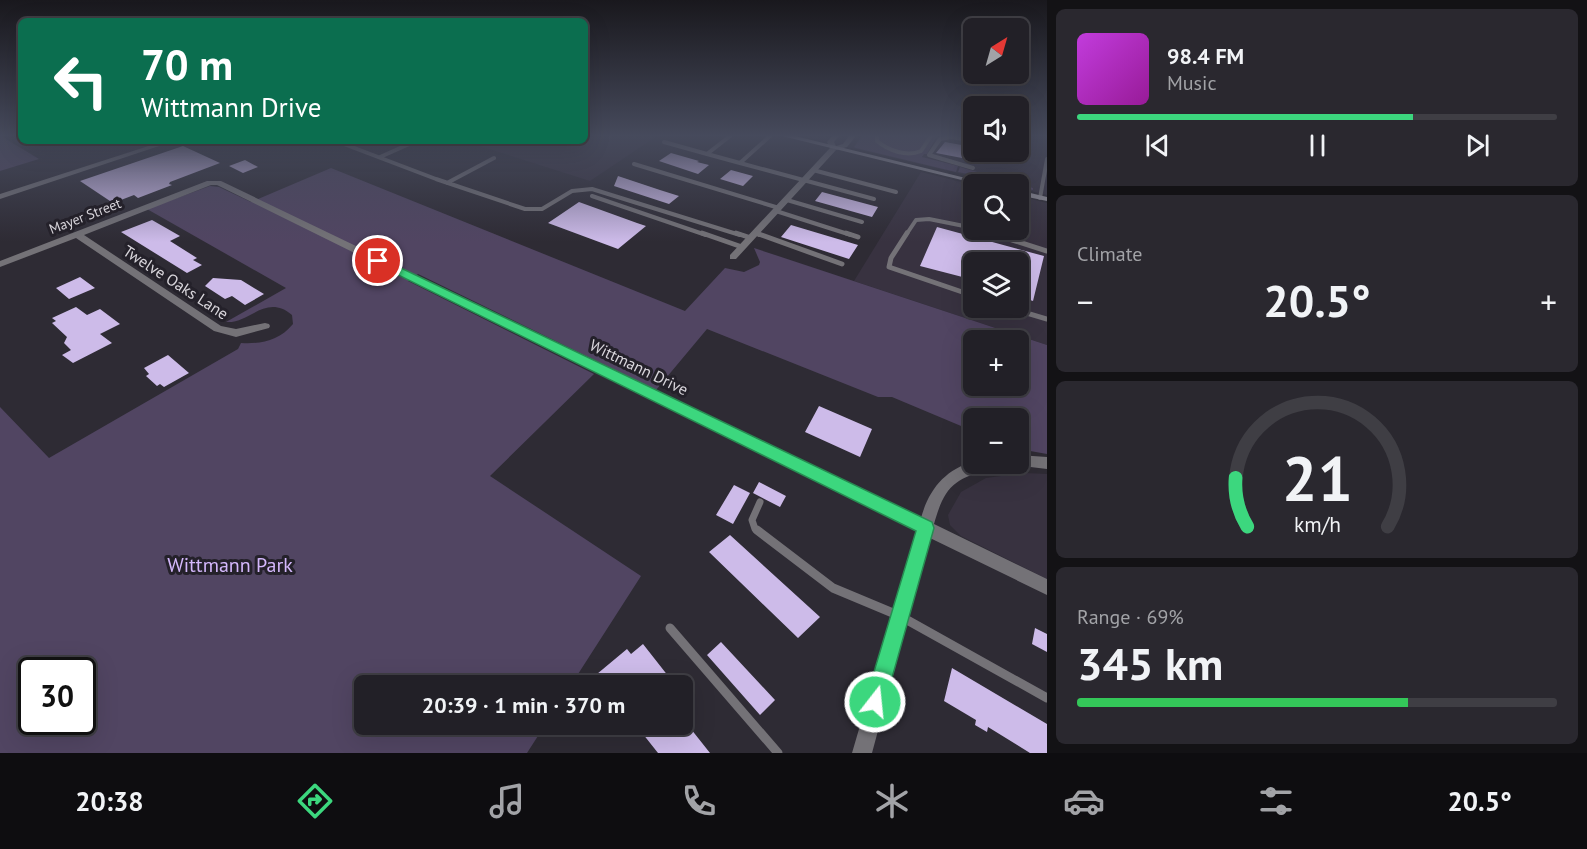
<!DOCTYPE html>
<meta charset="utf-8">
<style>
body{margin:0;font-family:"PT Sans",sans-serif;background:#2a282f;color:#f1f3f6;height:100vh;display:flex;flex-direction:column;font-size:22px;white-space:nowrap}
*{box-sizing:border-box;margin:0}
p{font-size:20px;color:#a2a3a7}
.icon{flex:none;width:33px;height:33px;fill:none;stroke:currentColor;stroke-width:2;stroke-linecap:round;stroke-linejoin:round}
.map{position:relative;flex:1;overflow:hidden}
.details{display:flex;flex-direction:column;gap:9px;padding:9px;background:#131215;width:540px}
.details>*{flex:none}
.hud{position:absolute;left:18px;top:18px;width:570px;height:126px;border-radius:9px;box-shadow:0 6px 24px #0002,0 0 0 2px #3f3e44;background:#0b6e4f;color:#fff;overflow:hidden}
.needle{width:39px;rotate:37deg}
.buttons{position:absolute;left:963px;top:18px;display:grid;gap:12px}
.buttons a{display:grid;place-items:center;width:66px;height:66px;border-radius:9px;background:#222027;box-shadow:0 6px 24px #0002,0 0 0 2px #3f3e44;font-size:30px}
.speed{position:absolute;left:18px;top:657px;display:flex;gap:12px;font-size:30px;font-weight:700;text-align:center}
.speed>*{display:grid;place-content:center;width:78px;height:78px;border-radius:50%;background:#222027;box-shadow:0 6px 24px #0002,0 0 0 2px #3f3e44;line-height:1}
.speed .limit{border:3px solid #111;border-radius:9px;background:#fff;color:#111}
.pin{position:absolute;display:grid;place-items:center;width:51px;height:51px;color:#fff;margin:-26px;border:3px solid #fff;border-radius:50%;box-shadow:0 2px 6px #0007}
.me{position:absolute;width:66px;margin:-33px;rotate:16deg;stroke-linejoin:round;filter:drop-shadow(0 0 4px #0008)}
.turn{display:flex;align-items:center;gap:21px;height:126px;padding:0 24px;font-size:27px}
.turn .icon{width:78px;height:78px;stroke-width:2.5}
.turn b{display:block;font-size:42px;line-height:51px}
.big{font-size:45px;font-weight:700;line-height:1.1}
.details .card{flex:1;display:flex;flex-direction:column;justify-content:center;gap:9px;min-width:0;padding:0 21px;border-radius:9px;background:#2a282f}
.details .dial{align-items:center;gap:0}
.dial svg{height:156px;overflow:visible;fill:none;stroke:#3f3e44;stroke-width:7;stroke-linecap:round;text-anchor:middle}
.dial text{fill:#f1f3f6;stroke:none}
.song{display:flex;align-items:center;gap:18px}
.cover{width:72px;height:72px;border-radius:9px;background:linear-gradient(135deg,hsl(290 70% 55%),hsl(300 70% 35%))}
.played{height:6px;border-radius:3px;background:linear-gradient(90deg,#3cd77e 70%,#3f3e44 70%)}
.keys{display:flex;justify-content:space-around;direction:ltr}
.heat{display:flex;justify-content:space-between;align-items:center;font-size:33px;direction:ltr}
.charge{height:9px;border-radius:4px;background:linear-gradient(90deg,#34c759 69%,#3f3e44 0)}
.trip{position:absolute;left:354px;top:675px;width:339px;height:60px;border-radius:9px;background:#222027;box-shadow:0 6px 24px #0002,0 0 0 2px #3f3e44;font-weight:700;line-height:60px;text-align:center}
.tabs{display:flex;height:96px;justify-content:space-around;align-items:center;background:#0e0d10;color:#a2a3a7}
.tabs .icon{width:42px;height:42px}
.tabs .on{color:#3cd77e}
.tabs b{font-size:27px;color:#f1f3f6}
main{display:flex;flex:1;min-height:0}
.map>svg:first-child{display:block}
.built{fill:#383240;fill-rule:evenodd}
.green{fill:#514562;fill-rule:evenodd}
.building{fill:#cdbbe9}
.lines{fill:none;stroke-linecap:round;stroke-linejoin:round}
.service-far3{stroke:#747277;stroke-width:4}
.service-far2{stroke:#747277;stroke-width:5}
.service-far1{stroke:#747277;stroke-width:7}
.service{stroke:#747277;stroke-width:9}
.minor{fill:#747277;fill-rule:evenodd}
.secondary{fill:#9c99a1;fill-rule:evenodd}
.route{fill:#3cd77e;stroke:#278c52;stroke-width:1.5}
.labels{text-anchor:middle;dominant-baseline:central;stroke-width:6;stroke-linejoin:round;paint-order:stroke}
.far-street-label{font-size:14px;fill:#d8d5db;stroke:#24212a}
.street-label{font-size:16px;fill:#d8d5db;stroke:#24212a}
.near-park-label{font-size:20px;fill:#d4b8fc;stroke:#24212a}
</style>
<main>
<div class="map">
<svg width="1047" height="753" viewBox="0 0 1047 753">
<rect width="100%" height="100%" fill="#2e2b34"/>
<!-- built -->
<path class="built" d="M585,136H657L590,181L464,141H585Z
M801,136H973L974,152H1018L1019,136H1047V195L1019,188L1018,184H1004Z
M921,172L973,185L974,230H1018L1019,196L1047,203V345L854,281ZM974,262H1018V308H974Z
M1024,473L1047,474V579L961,536L950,525L948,515L961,492L986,478Z"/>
<!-- green -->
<path class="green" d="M0,136H1L39,159L0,171Z
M862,136H937L927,154H924L922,157L958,166L956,172L856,148L854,147Z
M960,167L1033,188V190L1019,187L1018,184L958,172Z
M331,168L685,311L725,268L744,272L759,265L760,262L754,248L1047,345V454L1019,449L1018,418H974L973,431L892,397H878L707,329L656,390L418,274L408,281L594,374L490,476L641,576L571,685L364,686V724L545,725L527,753H0V407L49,458L238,349L241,343C261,344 279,341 293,324L292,315C266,293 249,324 226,322L286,288L147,209L210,186L219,187L251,202ZM974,340H1018V386H974ZM32,670H82V722H32Z"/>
<!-- building -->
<path class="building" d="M945,142L967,146L962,158L936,153Z
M183,146L220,163L170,182L169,184L172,185L138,198L134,195L113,203L80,181Z
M671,153L699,161L697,162L709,165L698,174L659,161Z
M245,160L258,167L243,173L229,166Z
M731,170L753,176L743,186L720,179Z
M618,176L660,190L679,196L669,204L614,186Z
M822,192L878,207L872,217L815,201Z
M579,202L637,223L646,226L618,249L548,223Z
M152,220L180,236L170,241L197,258L193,260L202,265L187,273L121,232Z
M791,225L858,245L849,259L781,237Z
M937,227L1044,256L1033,301L1018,296V262H974V280L920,266Z
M80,277L95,288L69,299L56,288Z
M213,278L241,280L264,294L245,305L232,296L225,299L205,286Z
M76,307L87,315L100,309L120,324L100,334L112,343L73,363L62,355L71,350L64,343L67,337L52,323L56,321L52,318Z
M168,355L189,373L164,387L160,384L157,386L146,376L149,374L144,368Z
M819,406L872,429L860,457L805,432Z
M759,482L786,496L780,507L753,493Z
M734,485L750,493L733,524L716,515Z
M730,535L820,617L798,638L709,552Z
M1035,628L1047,634V652L1032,644Z
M721,642L775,700L760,715L707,655Z
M643,644L676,686H606L597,674L627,649L631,654Z
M952,668L1047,724V753H1030L988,727L987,732L975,725L976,720L944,701Z
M635,724H687L710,753H658Z"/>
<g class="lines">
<!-- service-far3 -->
<path class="service-far3" d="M730,136L707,154L740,163
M770,136L740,163L874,199
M877,136V141C889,151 907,157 921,151L931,136
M336,141L436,179L525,209H542L572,191L592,189L740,235
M664,142L707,154
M380,157L416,141
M634,164L779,208
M973,168L929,155L940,139L951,137L974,141
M813,170L896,192
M447,183L494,158
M592,196L706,235
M1040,198L1047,159
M787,200L862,222
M776,211L851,235
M980,230L995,235
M755,233L759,235
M906,235L916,220L929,219L974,228"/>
<!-- service-far2 -->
<path class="service-far2" d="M702,233L742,247
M736,233L751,238
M756,233L842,264
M846,233L858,237
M907,233L891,258L889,267L974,296
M990,233L1047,251
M1010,308L1047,319"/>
<!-- service-far1 -->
<path class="service-far1" d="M759,532L755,529L752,520L760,502"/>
<!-- service -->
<path class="service" d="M757,530L833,588L900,616L1047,698
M670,628L778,753"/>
<!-- minor -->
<path class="minor" d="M832,136H839L834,142L836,146L843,144L849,136H856L847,147L836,150L736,259H730V255L830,148L827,142Z
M164,141H174L0,199V194Z
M207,181H221L921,518C929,489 945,470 974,461V464H993L991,468C954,480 945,485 934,524L1047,579V595L930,538L872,753H852L917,531L217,185H211L84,235L221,326L236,329L265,323L269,324L270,326L269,328L236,337L214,331L76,238L0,267V261Z
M1018,455L1047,457V469L1013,465L1012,464H1018Z"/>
<!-- secondary -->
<path class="secondary" d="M782,136H795L990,184H978Z
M1018,190L1047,197V201L1018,195Z"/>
</g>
<!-- sky -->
<linearGradient id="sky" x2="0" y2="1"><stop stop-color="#19181d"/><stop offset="0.56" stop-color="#464a5c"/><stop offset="1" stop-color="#464a5c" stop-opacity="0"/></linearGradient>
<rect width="1047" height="242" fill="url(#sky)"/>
<!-- route -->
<path class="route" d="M378,257L932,522L934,528L883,710L875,713L868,710L865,702L916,531L374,263L372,261Z"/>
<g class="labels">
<!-- far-street labels -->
<g class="far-street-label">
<text transform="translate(85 216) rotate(-21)">Mayer Street</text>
</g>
<!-- street labels -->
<g class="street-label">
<text transform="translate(176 282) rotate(33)">Twelve Oaks Lane</text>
<text transform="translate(639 367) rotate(26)">Wittmann Drive</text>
</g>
<!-- near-park labels -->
<g class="near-park-label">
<text x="230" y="565">Wittmann Park</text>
</g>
</g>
</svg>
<div class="buttons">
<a><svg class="needle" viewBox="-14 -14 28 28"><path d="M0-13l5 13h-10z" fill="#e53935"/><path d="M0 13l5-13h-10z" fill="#a2a3a7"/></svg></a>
<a><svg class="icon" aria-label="sound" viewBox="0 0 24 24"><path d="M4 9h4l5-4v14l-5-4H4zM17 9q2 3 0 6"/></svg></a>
<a><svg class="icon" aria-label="search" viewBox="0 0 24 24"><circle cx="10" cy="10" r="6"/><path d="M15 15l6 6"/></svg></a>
<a><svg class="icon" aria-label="layers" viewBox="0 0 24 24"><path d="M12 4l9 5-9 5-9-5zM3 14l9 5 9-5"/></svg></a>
<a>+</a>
<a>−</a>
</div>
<div class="speed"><div class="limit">30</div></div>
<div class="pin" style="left:378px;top:261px;background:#d93025"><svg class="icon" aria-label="arrive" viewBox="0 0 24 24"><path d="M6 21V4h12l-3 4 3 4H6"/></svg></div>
<svg class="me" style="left:875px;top:702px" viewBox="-20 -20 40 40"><circle r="17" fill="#3cd77e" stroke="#fff" stroke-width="3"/><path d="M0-11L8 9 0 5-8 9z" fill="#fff"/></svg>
<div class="trip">20:39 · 1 min · 370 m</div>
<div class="hud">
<div class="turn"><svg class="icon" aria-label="left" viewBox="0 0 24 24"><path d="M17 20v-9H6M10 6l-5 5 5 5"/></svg><div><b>70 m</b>Wittmann Drive</div></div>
</div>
</div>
<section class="details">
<div class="card">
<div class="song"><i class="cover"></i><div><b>98.4 FM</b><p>Music</p></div></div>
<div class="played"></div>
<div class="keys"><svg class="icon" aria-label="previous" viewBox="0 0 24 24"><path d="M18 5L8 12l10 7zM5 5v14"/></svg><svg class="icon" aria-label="pause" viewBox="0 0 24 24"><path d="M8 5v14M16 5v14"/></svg><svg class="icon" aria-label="next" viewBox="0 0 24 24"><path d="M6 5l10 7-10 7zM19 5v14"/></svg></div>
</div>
<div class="card"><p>Climate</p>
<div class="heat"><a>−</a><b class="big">20.5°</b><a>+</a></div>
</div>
<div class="card dial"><svg viewBox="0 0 100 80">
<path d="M14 69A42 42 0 1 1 86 69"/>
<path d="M14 69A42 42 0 0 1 8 44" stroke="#3cd77e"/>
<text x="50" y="56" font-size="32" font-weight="700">21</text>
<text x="50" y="72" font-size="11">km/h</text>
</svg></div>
<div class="card"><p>Range · 69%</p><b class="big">345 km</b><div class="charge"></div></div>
</section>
</main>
<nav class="tabs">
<b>20:38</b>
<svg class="icon on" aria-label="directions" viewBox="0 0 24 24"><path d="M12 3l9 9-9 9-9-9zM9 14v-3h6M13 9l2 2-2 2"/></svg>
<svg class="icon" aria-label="music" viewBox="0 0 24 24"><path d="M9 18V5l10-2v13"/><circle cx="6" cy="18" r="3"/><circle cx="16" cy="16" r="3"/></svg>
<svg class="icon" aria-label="phone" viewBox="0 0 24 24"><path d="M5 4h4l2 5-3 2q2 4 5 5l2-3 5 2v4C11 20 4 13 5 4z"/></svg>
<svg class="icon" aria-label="climate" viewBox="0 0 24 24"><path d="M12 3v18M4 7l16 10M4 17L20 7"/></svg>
<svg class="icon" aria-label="car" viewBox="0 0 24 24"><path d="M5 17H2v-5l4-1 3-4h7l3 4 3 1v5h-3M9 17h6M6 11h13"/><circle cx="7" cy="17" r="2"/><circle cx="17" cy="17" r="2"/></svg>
<svg class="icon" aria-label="filters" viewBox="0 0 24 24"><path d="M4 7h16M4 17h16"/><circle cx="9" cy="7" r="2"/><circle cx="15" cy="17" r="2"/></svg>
<b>20.5°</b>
</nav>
